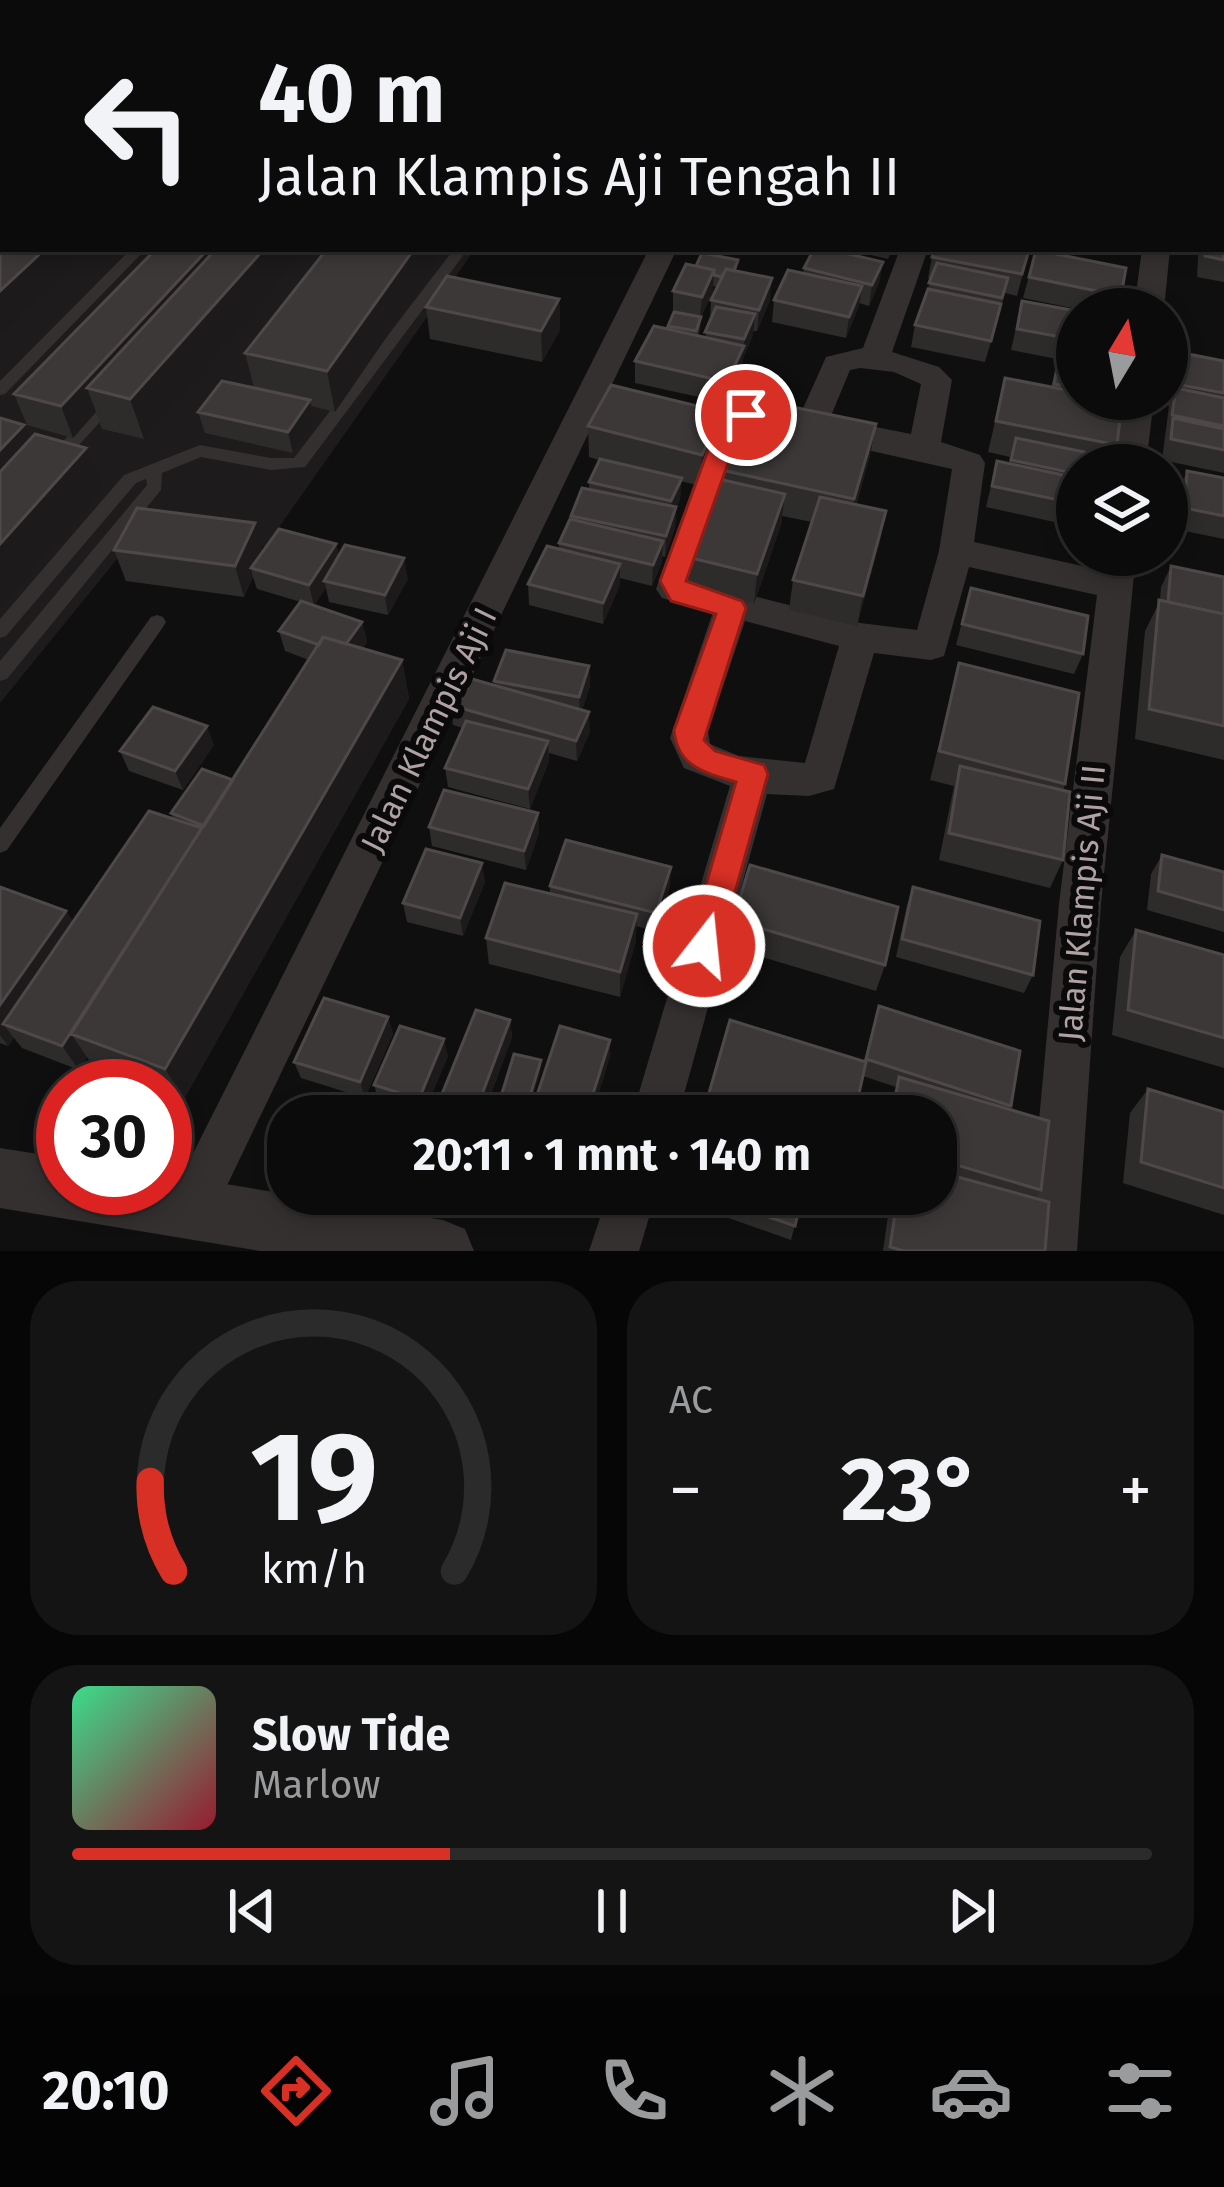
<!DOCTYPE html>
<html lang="id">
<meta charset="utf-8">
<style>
body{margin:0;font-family:"Fira Sans",sans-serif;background:#151414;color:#f1f3f6;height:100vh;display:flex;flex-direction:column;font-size:45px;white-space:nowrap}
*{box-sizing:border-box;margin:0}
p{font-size:39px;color:#9a9b9d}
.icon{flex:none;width:66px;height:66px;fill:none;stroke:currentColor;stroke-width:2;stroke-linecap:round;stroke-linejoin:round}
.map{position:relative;height:1251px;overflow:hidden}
.sheet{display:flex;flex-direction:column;gap:30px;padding:30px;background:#070606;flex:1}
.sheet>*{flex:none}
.banner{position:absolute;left:0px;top:0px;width:1224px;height:252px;box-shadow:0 6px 18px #0003,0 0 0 3px #2c2b2c;background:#0c0b0b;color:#f1f3f6;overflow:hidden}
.needle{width:78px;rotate:10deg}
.controls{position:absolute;left:1056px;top:288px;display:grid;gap:24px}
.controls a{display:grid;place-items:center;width:132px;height:132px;border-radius:50%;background:#0c0b0b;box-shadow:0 6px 18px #0003,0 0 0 3px #2c2b2c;font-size:60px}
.speed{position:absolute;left:36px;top:1059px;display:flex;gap:24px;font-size:60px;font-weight:700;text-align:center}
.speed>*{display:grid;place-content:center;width:156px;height:156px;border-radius:50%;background:#0c0b0b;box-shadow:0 6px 18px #0003,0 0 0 3px #2c2b2c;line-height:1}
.speed .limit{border:18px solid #d22;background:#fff;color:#111}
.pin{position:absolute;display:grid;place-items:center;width:102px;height:102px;color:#fff;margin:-51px;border:6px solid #fff;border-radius:50%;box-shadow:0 3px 12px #0007}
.me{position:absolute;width:132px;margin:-66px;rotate:16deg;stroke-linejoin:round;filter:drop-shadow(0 0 9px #0008)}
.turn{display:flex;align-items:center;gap:42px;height:252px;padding:0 60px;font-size:54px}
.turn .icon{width:156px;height:156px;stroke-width:2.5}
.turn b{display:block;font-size:84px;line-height:102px}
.big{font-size:90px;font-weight:700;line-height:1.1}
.sheet .tile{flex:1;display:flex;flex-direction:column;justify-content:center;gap:18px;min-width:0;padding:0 42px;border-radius:48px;background:#151414}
.sheet .dial{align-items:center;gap:0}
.dial svg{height:312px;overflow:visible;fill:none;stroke:#2c2b2c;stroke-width:7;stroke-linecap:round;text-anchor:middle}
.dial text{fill:#f1f3f6;stroke:none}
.song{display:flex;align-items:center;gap:36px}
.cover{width:144px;height:144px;border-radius:18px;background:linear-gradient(135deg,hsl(150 70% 55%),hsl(350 70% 35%))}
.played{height:12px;border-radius:6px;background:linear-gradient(90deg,#d93025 35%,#2c2b2c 35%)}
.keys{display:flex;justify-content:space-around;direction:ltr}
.heat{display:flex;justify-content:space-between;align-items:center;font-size:66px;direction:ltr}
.sheet .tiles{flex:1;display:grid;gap:30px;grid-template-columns:1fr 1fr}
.tile:last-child{grid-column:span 2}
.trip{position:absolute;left:267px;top:1095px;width:690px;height:120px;border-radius:48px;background:#0c0b0b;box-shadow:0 6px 18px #0003,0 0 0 3px #2c2b2c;font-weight:700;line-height:120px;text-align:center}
.menu{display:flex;height:192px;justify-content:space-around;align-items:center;background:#050404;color:#9a9b9d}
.menu .icon{width:84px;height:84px}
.menu .on{color:#d93025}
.menu b{font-size:54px;color:#f1f3f6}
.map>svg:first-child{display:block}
.built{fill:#1d1b1b}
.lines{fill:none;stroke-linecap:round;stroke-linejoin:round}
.service{fill:#353030;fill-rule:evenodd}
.minor{fill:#353030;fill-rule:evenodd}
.tertiary{fill:#353030;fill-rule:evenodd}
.wall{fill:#2e2b2b;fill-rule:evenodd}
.shaded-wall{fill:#1c1a1a}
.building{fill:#3c3838;stroke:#4e4849;stroke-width:3}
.route{fill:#d93025;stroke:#8d1f18;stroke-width:3}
.labels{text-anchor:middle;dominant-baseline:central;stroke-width:12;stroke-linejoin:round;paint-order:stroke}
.street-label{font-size:33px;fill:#b0a1a4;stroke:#0b0a0a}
</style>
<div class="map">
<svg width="1224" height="1251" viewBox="0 0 1224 1251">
<rect width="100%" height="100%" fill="#100f0f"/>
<!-- built -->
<path class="built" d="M17,249H475L265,547L144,526L0,703V265Z"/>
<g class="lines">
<!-- service -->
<path class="service" d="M169,0H181L178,3H166Z
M131,249H146L5,394L0,395V381Z
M454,249H468L305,467L271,470L201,457L162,473L161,490L7,679L0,681V661L147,485L146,479L136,483L6,636L0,638V619L124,475L200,445L271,458H294Z
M112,393L120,398L118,402L60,466H48L46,462L48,458L106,394Z
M157,615L163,617L166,622L163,627L7,850L0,853V828L151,617Z"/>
<!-- minor -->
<path class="minor" d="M974,0H996V3H974Z
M1169,0H1191V3H1169Z
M3,43V58L0,59V44Z
M649,249H677L208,1225L191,1232L174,1225L167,1208L174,1191Z
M900,249H928L892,352L939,367L952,380L941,442L980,455L985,463L974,542L1100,570L1102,555H1136L1101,904L1077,1251H1027L1059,904L1097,595L969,567L944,656L931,660L874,653L834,789L809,796L767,794L678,1116H632L730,786L684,768L670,738L713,612L662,598L656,589L719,415L760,404L801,413L826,357L863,348ZM860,368L894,372L921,384L911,434L830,418L850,370ZM760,426L952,469L939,551L917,630L860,623L694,581L744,430ZM745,621L839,646L805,763L739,756L710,744L708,731Z
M1142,249H1170L1164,309H1134Z
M1122,399H1154L1146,465H1114Z
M608,1194H656L639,1251H589Z"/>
<!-- tertiary -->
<path class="tertiary" d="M0,1148L63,1158V1188H165V1174L443,1220L465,1229L474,1251H260L0,1208Z"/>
</g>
<!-- wall -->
<path class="wall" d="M0,0H41L42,3H3V26H0Z
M1056,0H1088L1087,3H1056Z
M1224,0V70H1221V3Z
M3,58V156L0,155V65H2L0,60Z
M1221,132H1224V185H1221Z
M1221,214L1224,215V282L1197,277L1198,256L1201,249H1221Z
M156,249H308L144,439L102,429L96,412L73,438L27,425L14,394Z
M846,249H892L888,259Z
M1029,250L1017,296L1005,293L985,362L911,347L915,325L931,279L928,278L932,257Z
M1036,250L1121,296L1117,309H1077L1023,298Z
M883,262L879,283L869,306L859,303L846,338L772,322L774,300L803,274L804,268Z
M686,264L737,271L770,300L757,331H753L743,359L742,367L726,403L635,383V361L668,329L673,313V291ZM713,286L717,287L711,300L710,322L705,337L698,336L700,328L701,317L713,291Z
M436,265L335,412L311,406L315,421L293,453L205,433L198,412L254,388L245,353Z
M559,299L560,330L542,362L430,339L426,307Z
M1022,301L1077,311V363L1011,350Z
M1178,352L1224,361V473L1162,460L1169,406L1166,405L1170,374Z
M1058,362L1077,366V399L1117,445L1112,458L1077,465V527L986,507L997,461L1009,463L1010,457L988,452L1005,378L1051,387Z
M588,426L720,443L700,486L681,481L680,499L676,509L675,528L665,557L662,556V562L652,586L620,578V585L603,624L529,605L528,584L559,549V543L571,520V516L589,490V482L599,460L589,457Z
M870,456L856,505L886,511L857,626L789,610L793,580L812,522L782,516L781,525L754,604L681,587L683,556L720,479L721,470Z
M1187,471L1224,478V539L1175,529L1178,492Z
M336,544L339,555L408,579L388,615L329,602L326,588L314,605L362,622L367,642L362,649L402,660L409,699L184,1099L165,1092V1086H149L93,1065L87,1057L79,1070L22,1048L14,1038L8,1046L0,1043V887L66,911L73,922L173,819L171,813L233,780L309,660L285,651L279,631L301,602L257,589L253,577L244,597L126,581L114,550L263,551Z
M1171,566L1224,577V760L1135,739L1145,631L1160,601L1161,587Z
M971,588L1083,654L1074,674L956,645Z
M959,663L1065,784L1063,791V860L1050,888L939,860L954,786L930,780Z
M589,666L590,686L582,710L590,732L577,761L549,753V761L530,809L448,787L445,768L463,728L453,725L450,705L495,685L494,681Z
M214,745L183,790L129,771L120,751Z
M538,813L539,833L526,870L432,846L429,827Z
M1162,855L1224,872V932L1147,910L1151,874Z
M485,882L463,936L407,922L403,903Z
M550,886H670L655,931L636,926V941L620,997L489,964L486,938L550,893Z
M913,887L1033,975L1024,993L896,957L907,905Z
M733,920L885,965L876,991L729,947Z
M1136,930L1224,955V1068L1112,1035L1120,957Z
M879,1006L1011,1106L1009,1109L1041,1190L1036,1198L1045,1251H883L891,1194H936V1116H887L896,1087L863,1076L854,1116H674L706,1110L709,1093L864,1061Z
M388,1017L393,1034L365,1098L301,1078L294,1062Z
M510,1020L512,1037L483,1116H466L446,1110L442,1094Z
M448,1056L423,1115L379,1101L374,1085Z
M1148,1089L1224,1112V1215L1123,1183L1130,1113Z
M687,1194H709L707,1201Z
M728,1194H803L791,1240L723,1216Z"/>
<!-- shaded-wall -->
<path class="shaded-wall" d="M336,0H380L377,3H333Z
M487,0H522L520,3H484Z
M45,249H89L0,334V291Z
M208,249H232L87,388L96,412L73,438L61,406Z
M264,249H308L144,439L130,399Z
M414,249H434L436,265L335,412L327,371Z
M883,262L879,283L869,306L872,285Z
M714,270L713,291L700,318L702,297Z
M772,278L770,300L757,331L759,310Z
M862,286L859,307L846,338L849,317Z
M559,299L560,330L542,362L541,331Z
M755,314L753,336L743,359L742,367L726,403L727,382L744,347V339Z
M310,400L315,421L293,453L288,432Z
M722,412L720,443L700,486L702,455Z
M876,424L870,456L848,530L854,499Z
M24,425L41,465L0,510V450Z
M86,448L102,488L0,606V544Z
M682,478L680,499L676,509L675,528L665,557L666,536L670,522L671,501Z
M785,494L781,525L754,604L757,574Z
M886,511L880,542L857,626L863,596Z
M255,523L264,554L251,568L253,577L244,597L235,566Z
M663,541L662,562L652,586L653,565Z
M336,544L341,565L324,581L326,588L314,606L309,585Z
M404,558L408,579L388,615L385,595Z
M620,564V585L603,624V603Z
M362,622L367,642L345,673L340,652Z
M402,660L409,699L184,1099L165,1069Z
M589,666L590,686L580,717L579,697Z
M589,712L590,732L577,761L576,741Z
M207,726L214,745L183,790L175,771Z
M548,741L549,761L530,809L528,789Z
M538,813L539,833L526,870L524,851Z
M202,828L71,1034L87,1057L79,1070L62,1046Z
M482,863L485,882L463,936L460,918Z
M671,867L670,886L655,931L656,913Z
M66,911L82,938L3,1024L14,1038L8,1046L0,1035V1005Z
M637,914L636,941L620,997V972Z
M388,1017L393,1034L365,1098L360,1082Z
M510,1020L512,1037L483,1116H480L478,1105Z
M444,1039L448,1056L423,1115L419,1099Z
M610,1040V1057L592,1116H586Z
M541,1060V1069L528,1116H524Z"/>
<!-- building -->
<path class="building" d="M73,0H104L99,3H79L71,1Z
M248,0H336L333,3H244Z
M359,0H446L444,3H356Z
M447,0H487L484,3H444Z
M804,0H850L849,3H803Z
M883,0H898L917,3H882Z
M1206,0H1224V6H1221V3H1206Z
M1221,31L1224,32V49H1221Z
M0,65L3,66V80L0,82Z
M0,95L3,96V128L0,127Z
M1221,138L1224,139V163H1221Z
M1221,214L1224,215V235L1221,234Z
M3,231V249H45L0,291V234Z
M1221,238H1224V260L1205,256V249H1221Z
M156,249H208L61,406L14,394Z
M216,249H264L130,399L87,388Z
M327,249H414L327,371L245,353Z
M814,249H827L883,262L872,285L804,268Z
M935,249H1024L1029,250L1022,274L932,257Z
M1036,250L1126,268L1121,296L1029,277Z
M702,253L738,260L734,271L726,269L722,277L714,275V270L696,266Z
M937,263L1008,278L1002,298L929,283Z
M686,264L714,270L702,297L673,291Z
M726,269L772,278L759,310L711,300Z
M788,270L862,286L849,317L774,300Z
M447,276L559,299L541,331L426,307Z
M928,289L1001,304L991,341L915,325Z
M1022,301L1077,311V340L1017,329Z
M716,307L755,314L744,339L705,332Z
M674,312L701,317L696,331L668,326Z
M654,326L744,346L727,382L635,361Z
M1178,352L1224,361V393L1175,384Z
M1058,362L1077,366V388L1054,384Z
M1005,378L1077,392V399H1112L1122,401L1117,445L996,421Z
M222,381L310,400L288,432L198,412Z
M611,385L722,412L702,455L588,426Z
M1176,388L1224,398V426L1172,415Z
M749,398L876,424L854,499L721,470Z
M0,418L24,425L0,450Z
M1173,418L1224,429V450L1171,439Z
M35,434L86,448L0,544V472Z
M1016,438L1113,458L1112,465H1077V474L1011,460Z
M600,459L682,478L671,501L589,482Z
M997,461L1077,478V504L992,486Z
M1187,471L1224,478V516L1185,508Z
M714,478L785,494L757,574L683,556Z
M582,488L676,507L666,536L571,516Z
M820,497L886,511L863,596L793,580Z
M137,508L255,523L235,566L114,550Z
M570,519L663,541L653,565L559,543Z
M279,529L336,544L309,585L251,568Z
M345,545L404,558L385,595L324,581Z
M547,546L620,564L603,603L528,584Z
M1171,566L1224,577V614L1168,602Z
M971,588L1088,616L1083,654L962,624Z
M1159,600L1224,614V726L1149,709Z
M301,601L362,622L346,644L323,637L319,645L279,631Z
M323,637L402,660L165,1069L71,1034Z
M506,650L589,666L579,697L494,681Z
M959,663L1079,693L1065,784L939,751Z
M465,677L589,712L576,741L450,705Z
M153,707L207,726L175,771L120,751Z
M466,721L548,741L528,789L445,768Z
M960,766L1070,792L1063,860L949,833Z
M202,769L233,780L204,826L171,813Z
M444,790L538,813L524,851L429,827Z
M149,811L202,828L62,1046L3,1024Z
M566,840L671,867L656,913L550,886Z
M426,849L482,863L460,918L403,903Z
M1162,855L1224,872V910L1158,891Z
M750,865L898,907L885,965L733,920Z
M505,883L637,914L620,972L486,938Z
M0,887L66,911L0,1005Z
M913,887L1040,921L1033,975L902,939Z
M1136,930L1224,955V1038L1128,1010Z
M324,998L388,1017L360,1082L294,1062Z
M879,1006L1020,1051L1011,1106L866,1059Z
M476,1010L510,1020L478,1105L442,1094Z
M730,1020L866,1062L854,1116H780L709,1093Z
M400,1026L444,1039L419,1099L374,1085Z
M560,1026L610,1040L586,1116H530Z
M514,1054L541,1060L524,1116H495Z
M899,1077L1049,1121L1041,1190L936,1159V1116H892Z
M1148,1089L1224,1112V1188L1141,1162Z
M678,1101L724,1116H674Z
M936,1171L1049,1202L1045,1251H904L890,1247L898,1194H936Z
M728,1194H803L795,1226L725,1202Z"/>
<!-- route -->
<path class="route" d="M746,407L758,415L741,427L686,581L742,601L746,608L704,740L715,751L764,765L768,774L720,946L715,957L704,961L692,957L688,946L736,782C706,773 677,767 674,730L716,614L671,601L660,581L718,423Z"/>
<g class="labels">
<!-- street labels -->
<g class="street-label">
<text transform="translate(429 730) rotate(-64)">Jalan Klampis Aji I</text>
<text transform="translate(1082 903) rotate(-85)">Jalan Klampis Aji II</text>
</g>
</g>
</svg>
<div class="controls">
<a><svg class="needle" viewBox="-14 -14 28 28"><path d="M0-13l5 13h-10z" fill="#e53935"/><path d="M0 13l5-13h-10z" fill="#9a9b9d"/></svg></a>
<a><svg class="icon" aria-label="layers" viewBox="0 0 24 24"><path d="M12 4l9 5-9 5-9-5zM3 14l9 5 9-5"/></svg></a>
</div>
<div class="speed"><div class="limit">30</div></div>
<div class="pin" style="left:746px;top:415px;background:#d93025"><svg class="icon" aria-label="arrive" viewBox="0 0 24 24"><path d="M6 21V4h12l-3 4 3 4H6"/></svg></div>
<svg class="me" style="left:704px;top:946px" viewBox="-20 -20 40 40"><circle r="17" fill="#d93025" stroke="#fff" stroke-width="3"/><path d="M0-11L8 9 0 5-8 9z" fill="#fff"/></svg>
<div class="trip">20:11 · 1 mnt · 140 m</div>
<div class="banner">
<div class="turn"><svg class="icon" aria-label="left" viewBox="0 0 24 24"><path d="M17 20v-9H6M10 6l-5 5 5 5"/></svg><div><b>40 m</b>Jalan Klampis Aji Tengah II</div></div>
</div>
</div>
<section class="sheet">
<div class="tiles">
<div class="tile dial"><svg viewBox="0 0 100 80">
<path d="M14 69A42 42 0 1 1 86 69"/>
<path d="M14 69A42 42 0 0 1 8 46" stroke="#d93025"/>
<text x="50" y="56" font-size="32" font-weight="700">19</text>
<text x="50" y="72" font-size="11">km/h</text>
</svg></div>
<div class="tile"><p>AC</p>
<div class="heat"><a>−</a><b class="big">23°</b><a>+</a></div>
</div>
<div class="tile">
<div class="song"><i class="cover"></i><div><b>Slow Tide</b><p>Marlow</p></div></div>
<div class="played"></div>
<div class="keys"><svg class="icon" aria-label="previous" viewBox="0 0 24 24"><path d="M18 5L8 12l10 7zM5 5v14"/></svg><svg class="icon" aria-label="pause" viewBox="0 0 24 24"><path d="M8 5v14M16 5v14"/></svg><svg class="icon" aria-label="next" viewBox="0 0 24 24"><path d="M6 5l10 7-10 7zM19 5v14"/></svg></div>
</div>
</div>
</section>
<nav class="menu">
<b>20:10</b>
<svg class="icon on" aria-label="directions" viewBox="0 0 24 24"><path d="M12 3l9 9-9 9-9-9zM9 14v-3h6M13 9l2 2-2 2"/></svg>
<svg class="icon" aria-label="music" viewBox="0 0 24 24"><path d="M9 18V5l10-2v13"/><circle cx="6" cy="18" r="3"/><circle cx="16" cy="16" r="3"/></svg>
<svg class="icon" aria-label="phone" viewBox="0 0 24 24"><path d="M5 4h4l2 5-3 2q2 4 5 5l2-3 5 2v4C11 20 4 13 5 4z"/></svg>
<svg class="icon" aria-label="climate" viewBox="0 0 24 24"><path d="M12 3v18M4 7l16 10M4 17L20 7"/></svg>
<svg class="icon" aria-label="car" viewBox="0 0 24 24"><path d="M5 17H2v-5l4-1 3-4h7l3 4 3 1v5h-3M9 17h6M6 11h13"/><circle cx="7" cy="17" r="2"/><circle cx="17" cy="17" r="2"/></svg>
<svg class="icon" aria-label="filters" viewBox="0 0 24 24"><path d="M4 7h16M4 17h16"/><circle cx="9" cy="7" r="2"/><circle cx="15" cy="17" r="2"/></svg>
</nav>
